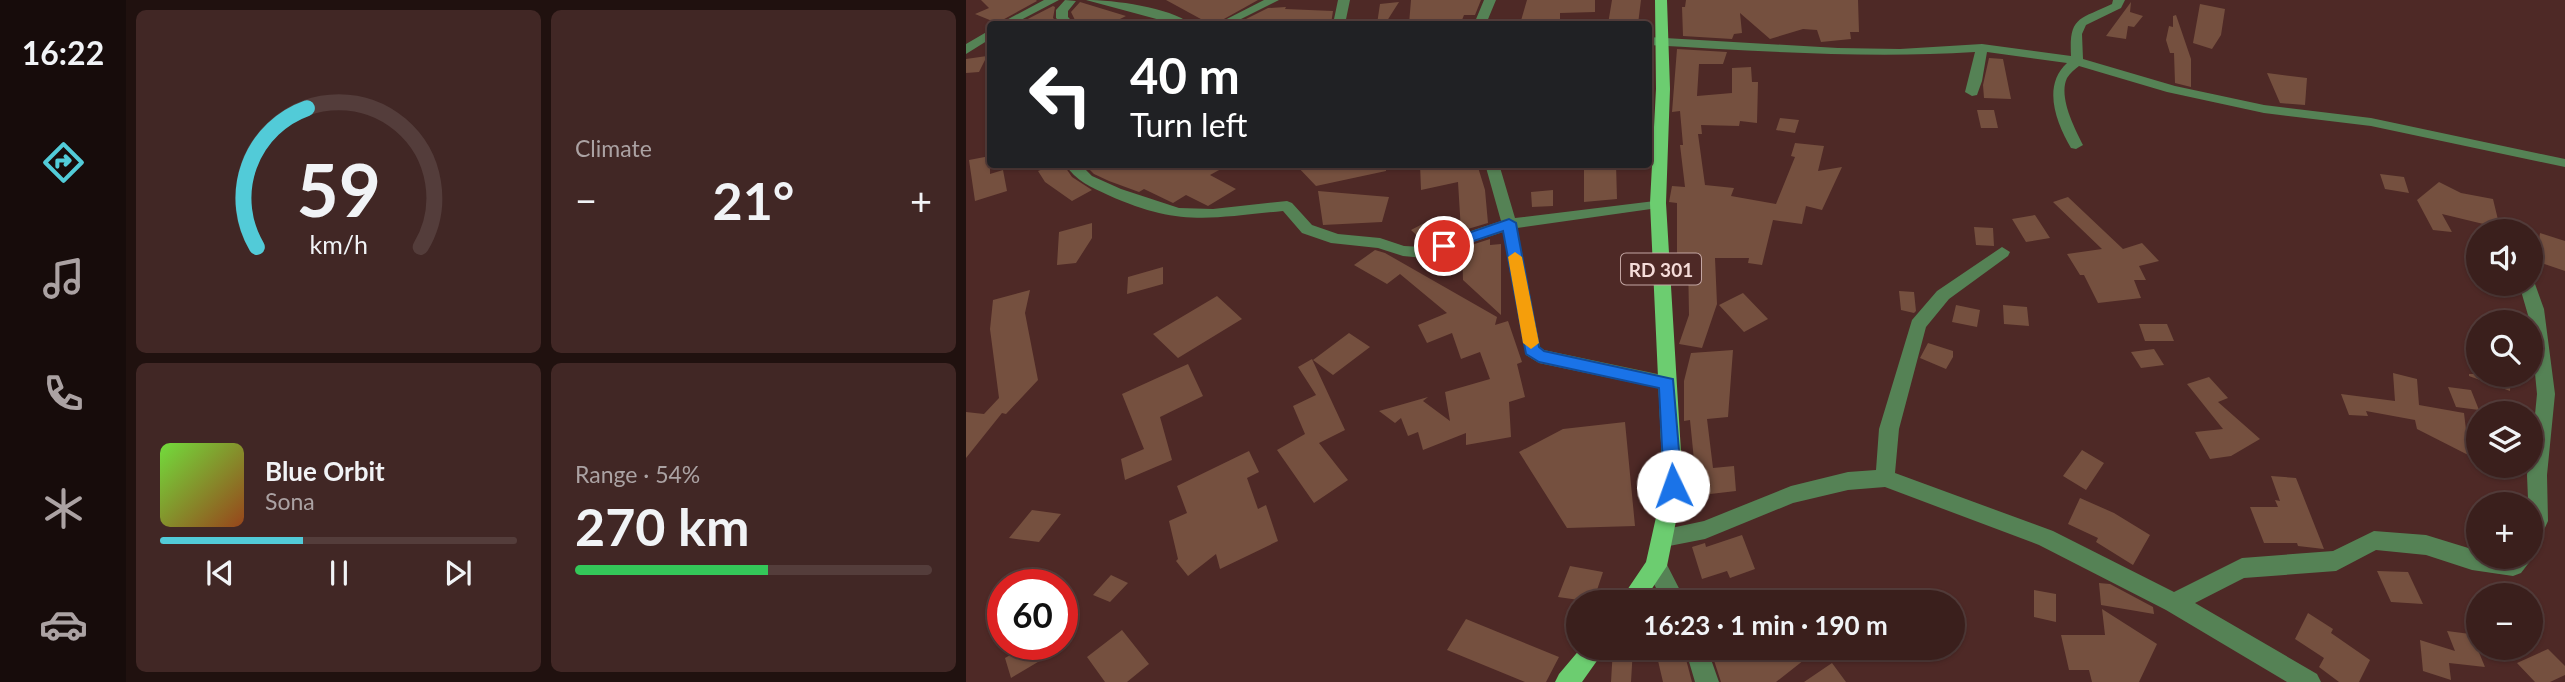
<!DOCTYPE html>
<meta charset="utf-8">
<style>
body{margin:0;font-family:Lato,sans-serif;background:#412725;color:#f1f3f6;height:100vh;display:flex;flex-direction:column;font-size:26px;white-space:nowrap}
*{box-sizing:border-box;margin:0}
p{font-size:23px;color:#aba2a3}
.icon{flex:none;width:38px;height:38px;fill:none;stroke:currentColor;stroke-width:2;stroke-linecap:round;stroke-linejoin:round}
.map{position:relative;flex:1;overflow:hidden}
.side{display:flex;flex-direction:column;gap:10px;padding:10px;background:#20110f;width:840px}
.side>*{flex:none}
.guide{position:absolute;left:21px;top:21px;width:665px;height:147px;border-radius:7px;box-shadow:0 2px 5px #0004,0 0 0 2px #543d3b;background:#202124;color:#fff;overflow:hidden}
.controls{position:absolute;left:1500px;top:219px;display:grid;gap:14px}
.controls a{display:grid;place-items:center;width:77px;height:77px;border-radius:50%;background:#3a1f1c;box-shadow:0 2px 5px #0004,0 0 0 2px #543d3b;font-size:35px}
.speed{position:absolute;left:21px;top:569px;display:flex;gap:14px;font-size:35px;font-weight:700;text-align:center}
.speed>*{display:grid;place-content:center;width:91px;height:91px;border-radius:50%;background:#3a1f1c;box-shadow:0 2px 5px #0004,0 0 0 2px #543d3b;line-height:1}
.speed .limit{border:10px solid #d22;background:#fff;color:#111}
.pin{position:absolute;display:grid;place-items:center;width:60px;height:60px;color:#fff;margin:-30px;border:4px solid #fff;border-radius:50%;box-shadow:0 2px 7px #0007}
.me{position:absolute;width:77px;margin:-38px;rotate:357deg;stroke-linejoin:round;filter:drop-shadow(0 0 5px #0008)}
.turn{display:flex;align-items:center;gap:24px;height:147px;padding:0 28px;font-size:32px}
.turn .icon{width:91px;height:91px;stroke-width:2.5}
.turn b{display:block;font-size:49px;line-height:60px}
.big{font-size:52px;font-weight:700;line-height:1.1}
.side .tile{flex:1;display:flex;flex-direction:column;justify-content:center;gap:10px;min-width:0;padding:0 24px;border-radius:10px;background:#412725}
.side .dial{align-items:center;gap:0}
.dial svg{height:182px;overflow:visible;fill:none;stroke:#543d3b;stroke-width:7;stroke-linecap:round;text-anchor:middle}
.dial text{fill:#f1f3f6;stroke:none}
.song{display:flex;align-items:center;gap:21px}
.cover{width:84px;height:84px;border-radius:10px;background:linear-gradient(135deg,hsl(100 70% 55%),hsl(20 70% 35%))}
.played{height:7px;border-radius:4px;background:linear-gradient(90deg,#52cbd8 40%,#543d3b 40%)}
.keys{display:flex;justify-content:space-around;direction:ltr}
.heat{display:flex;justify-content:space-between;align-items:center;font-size:38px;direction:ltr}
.charge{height:10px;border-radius:5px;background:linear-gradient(90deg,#34c759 54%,#543d3b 0)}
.side .tiles{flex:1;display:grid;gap:10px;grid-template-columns:repeat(2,1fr)}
.trip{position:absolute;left:600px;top:590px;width:399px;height:70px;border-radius:35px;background:#3a1f1c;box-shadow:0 2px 5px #0004,0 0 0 2px #543d3b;font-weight:700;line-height:70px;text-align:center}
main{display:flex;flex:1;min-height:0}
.dock{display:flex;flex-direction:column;width:126px;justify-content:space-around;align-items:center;background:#170c0b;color:#aba2a3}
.dock .icon{width:49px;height:49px}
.dock .current{color:#52cbd8}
.dock b{font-size:32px;color:#f1f3f6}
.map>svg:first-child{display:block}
.building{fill:#75503f}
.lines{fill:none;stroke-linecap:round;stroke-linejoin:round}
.minor{fill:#558255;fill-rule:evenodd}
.major{fill:#6ccd70;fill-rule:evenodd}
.route{fill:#1a73e8;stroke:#114b97;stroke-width:2}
.slow{fill:#f59e0b}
.labels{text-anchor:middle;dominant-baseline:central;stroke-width:7;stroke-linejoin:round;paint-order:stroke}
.shield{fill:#4e2926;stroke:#c3a6a3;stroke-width:2}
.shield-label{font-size:19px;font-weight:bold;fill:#f5dcd9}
</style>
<main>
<nav class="dock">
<b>16:22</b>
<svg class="icon current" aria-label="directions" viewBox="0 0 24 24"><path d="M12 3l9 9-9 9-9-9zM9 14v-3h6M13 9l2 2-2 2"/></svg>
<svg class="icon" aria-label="music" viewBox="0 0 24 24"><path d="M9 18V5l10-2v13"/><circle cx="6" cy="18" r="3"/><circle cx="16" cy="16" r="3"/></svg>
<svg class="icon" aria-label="phone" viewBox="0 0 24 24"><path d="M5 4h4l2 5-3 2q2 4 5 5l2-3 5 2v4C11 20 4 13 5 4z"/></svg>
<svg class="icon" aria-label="climate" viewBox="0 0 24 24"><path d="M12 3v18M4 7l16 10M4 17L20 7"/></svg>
<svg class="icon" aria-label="car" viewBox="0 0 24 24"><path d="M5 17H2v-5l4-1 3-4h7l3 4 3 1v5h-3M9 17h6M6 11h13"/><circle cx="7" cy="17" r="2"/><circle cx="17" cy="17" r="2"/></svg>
</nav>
<section class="side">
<div class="tiles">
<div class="tile dial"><svg viewBox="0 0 100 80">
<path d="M14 69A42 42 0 1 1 86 69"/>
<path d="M14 69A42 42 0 0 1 36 8" stroke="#52cbd8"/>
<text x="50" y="56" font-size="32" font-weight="700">59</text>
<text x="50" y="72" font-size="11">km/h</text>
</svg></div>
<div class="tile"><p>Climate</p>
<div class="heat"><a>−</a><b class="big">21°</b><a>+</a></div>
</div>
<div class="tile">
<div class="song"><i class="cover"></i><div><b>Blue Orbit</b><p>Sona</p></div></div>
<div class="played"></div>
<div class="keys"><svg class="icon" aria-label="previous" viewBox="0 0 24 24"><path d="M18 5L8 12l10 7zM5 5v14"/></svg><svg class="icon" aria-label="pause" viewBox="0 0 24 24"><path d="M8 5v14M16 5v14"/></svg><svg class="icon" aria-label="next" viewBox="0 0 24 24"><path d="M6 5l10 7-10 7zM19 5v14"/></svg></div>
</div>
<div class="tile"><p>Range · 54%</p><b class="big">270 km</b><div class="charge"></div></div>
</div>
</section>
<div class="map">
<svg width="1599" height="682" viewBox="0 0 1599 682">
<rect width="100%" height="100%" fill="#4e2926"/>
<!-- building -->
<path class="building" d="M15,0H70L71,1L31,23L9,14L23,8Z
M200,0H292L249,24H244Z
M445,0H515L509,15H498L496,20L443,24Z
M561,0H629V12L594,13V24H554Z
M646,0H675L672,24H642Z
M720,0H892L893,32H884L885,39L855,42L851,30L837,29L804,39L774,13L776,33L768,34L766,39L717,36L716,7H719Z
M114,2L160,16L144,24H111L105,12Z
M433,2L419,24H411L414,4Z
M1165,2L1164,12L1177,16L1168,27L1162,26L1160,39L1140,36Z
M1234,4L1259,9L1255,35L1246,49L1227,43Z
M87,6L89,7L87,18L93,24H52Z
M320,7L319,9L367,11L365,24H270L302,8Z
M1210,15L1225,59V87L1209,83L1208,53H1204L1200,40L1203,26L1207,27V16Z
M711,49L761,52L757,64H733L731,96L766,93V68L785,67L786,82H792L791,123L774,121L773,126L735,125L736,134H732L739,185L768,188L765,196L810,204L829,157L825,156L829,143L858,146L852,171L876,167L856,210L840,206L836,224L807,220L796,265L782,263L783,258H749L751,304L736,348L713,344L723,315L722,259H711V203L703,202L706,186L719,187L714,145H717L714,111L706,112Z
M21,56L13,72L0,73V59Z
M1023,58L1037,59L1045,99L1018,98L1017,85Z
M1301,73L1341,78L1339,105L1314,103Z
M1011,110H1028L1032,128H1015Z
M814,118L833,120L829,133L810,130Z
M24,156V174L37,170L41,191L9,201L3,160Z
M90,164H97L106,177L126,190L106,201L79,182L72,171Z
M118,164H264L244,175L270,189L242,206L220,195L207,203L178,189L173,192L143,181L128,174Z
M329,164H420V171L350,186Z
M454,164H511L519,190L522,223L495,231L492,182L455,190Z
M618,164H650L651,199L618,202Z
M1414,174L1438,177L1443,193L1419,189Z
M1473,182L1495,193L1527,199L1534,228L1476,214L1486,232L1467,230L1451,200Z
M587,190V206L566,207L565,192Z
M352,191L423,197L416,222L357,225Z
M1102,197L1157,249L1176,243L1193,261L1173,266L1180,280H1168L1175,298L1132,303L1118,275H1114L1101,254L1136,249L1087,202Z
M1069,215L1084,238L1060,242L1046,219Z
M470,217L489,234L459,243L445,230Z
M126,223V238L110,263L91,265L93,232Z
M1008,227L1027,228L1028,246L1010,245Z
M1574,233L1599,241V271L1570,261Z
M524,239V245L535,244V315L497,280L496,248Z
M409,250L419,253L531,317L529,325L542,321L556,362L551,364L559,397L543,402L545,437L500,445V433L457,450L452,432L442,436L435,418L429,423L413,411L462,397L457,401L484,421L479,392L524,379L514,352L495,359L486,333L461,343L452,325L481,313L434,274L421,284L388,265Z
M197,267V284L161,294L162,277Z
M64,290L59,313L72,380L40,414L36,413L0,458V412L18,414L33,398L24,329L27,300Z
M933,291L948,292L950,311L948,313L935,310Z
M777,293L802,319L778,332L753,305Z
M251,296L276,319L212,358L187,334Z
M990,305L1014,310L1011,327L986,322Z
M1037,305L1061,307L1063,326L1038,324Z
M1173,324H1201L1208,341H1179Z
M383,333L404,347L367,375L347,360Z
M962,343L987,351V357L980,369L954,358Z
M1188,349L1198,365L1175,368L1165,352Z
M767,350L762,417L741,419L747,468L768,466L770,491L727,496L725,471L729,470L724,420L718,421V381L725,353Z
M346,359L379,430L353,443L382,480L348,503L311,450L339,434L327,406L350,395L332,367Z
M222,364L237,396L194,417L206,460L159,480L155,459L178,449L156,394Z
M1427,373L1451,379L1453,405L1498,413L1501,438L1512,443V460L1451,429L1449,420L1400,411L1402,416L1383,415L1375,394L1429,401Z
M1503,374H1545L1544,391L1503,376Z
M1243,377L1262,398L1252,402L1294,439L1265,456L1244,459L1229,432L1257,429L1221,384Z
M1482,387L1505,390L1513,410L1490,407Z
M659,422L669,526L601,528L553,452L597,429Z
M1116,450L1138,463L1120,490L1097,476Z
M283,451L293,472L281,478L292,509L300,505L312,541L254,569L250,554L222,576L210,561L212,559L203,521L221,513L211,486Z
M1305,476L1330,478L1358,549L1332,546L1331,543H1298L1284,507H1312L1309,500L1314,501Z
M1114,498L1148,513L1184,535L1167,565L1130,542L1132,538L1102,524Z
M66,510L95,514L73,542L43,538Z
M776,535L789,569L764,578L761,571L736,579L726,547L739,543L740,547Z
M604,566L637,572L627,602L592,597Z
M1411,571L1442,572L1457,604L1425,602Z
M145,575L162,583L144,602L127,595Z
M1133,583L1144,584L1187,607L1188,614L1135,605Z
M1068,590L1090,594V622L1068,617Z
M1136,609L1191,644L1173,682H1126L1123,670H1103L1095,635H1139Z
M1342,613L1367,629L1365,633L1404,660L1393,682H1373L1353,667L1358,658L1329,639Z
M500,619L593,657L580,682H559L481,650Z
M156,630L183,664L161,682H139L121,657Z
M1481,631L1512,635V650L1519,667L1483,663L1485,680L1457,671L1454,640L1489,651Z
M63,644H79L82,656L45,678L39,658Z
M647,648H667L665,682H645Z
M689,648H717L726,682H697Z
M744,648H828L838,660L810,682H755Z
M1582,649L1599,666V675L1584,682H1569L1551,663Z
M866,663L880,682H838Z"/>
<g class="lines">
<!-- minor -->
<path class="minor" d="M78,0H93L47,24H33Z
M99,0L110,1L102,11V17L109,24H96L90,18V10Z
M120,0C148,0 203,7 225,24H209Z
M298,0H313L265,24H251Z
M372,0H384L379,24H367Z
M518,0H530L520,24H508Z
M1147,0H1159L1155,8L1120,25L1116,34L1117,59L1209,86L1298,105L1405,118L1599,159V167L1405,126L1298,113L1201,92L1113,66C1109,69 1104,73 1101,78C1092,97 1109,129 1117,145L1110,149L1105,148C1090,122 1076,86 1101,63L1021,52L1016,81L1011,95L1006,96L999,92L1009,52C900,59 792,51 682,45V37L872,48L934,49L1016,44L1105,56C1103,16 1113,20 1146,4Z
M24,30V39L0,54V44Z
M99,164H114L126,176L155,189L213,208L247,209L321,201L326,203L346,225L372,234L414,238L438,246L457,247L535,221L519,164H533L549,218L697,200L700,203L692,208L551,228L574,347L578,350L701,376L707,378L710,383L707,388L701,390L573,363L560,355L537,232L458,258L437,256L412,248L365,243L336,233L317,211C244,218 213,227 142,195C125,187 110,181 99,164Z
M1036,247L1044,252L1042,256L983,299L960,327L933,429L929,473L1087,531L1208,592L1276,558L1367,551L1408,531L1460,535L1512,551V556H1564V549L1568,556L1555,573L1547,576L1506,570L1460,555L1410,550L1370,571L1278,578L1229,603L1351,674L1355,682H1321L1200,610L1073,545L919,487L882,490L827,503L739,539L698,547L691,545L688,538L691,531L738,521L825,486L882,472L910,470L913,429L946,320L971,291Z
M1564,279L1569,284L1578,309L1589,394L1581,475L1582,521L1571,545L1564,547L1561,475L1562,466H1564L1571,394L1564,322L1553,284H1564Z
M690,556L698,559L720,602H697L679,566L682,559Z
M719,648H741L753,682H729Z"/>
<!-- major -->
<path class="major" d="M689,0H701L704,89L700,203L717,486L701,566L677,602H653L680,562L697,486L684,203L690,89Z
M615,648H640L616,682H589L593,674Z"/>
</g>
<!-- route -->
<path class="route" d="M543,219L550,223L573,347L578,351L707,379L716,486L713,492L707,494L701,492L698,486L693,388L573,362L560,354L537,231L478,251L471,246L473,243Z"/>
<!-- slow -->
<path class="slow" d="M549,252L556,257L573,343L565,349L557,343L542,257Z"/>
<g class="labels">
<!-- shield labels -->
<rect class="shield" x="655" y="253.5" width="80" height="31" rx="5"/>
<g class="shield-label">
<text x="695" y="269">RD 301</text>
</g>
</g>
</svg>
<div class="controls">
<a><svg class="icon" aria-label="sound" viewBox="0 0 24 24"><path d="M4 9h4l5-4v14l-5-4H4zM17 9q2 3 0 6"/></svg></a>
<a><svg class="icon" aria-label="search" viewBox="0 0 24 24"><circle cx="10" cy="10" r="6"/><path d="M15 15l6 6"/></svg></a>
<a><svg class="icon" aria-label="layers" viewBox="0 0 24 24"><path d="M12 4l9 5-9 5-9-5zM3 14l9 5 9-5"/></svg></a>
<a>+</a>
<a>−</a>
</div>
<div class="speed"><div class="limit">60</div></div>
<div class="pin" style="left:478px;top:246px;background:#d93025"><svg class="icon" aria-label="arrive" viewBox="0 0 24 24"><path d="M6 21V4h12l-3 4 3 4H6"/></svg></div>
<svg class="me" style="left:707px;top:486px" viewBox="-20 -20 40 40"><circle r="19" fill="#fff"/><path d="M0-13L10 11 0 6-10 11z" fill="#1a73e8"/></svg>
<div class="trip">16:23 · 1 min · 190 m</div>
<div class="guide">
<div class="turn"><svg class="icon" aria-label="left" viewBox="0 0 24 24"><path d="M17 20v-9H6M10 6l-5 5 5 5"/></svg><div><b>40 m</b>Turn left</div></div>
</div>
</div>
</main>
